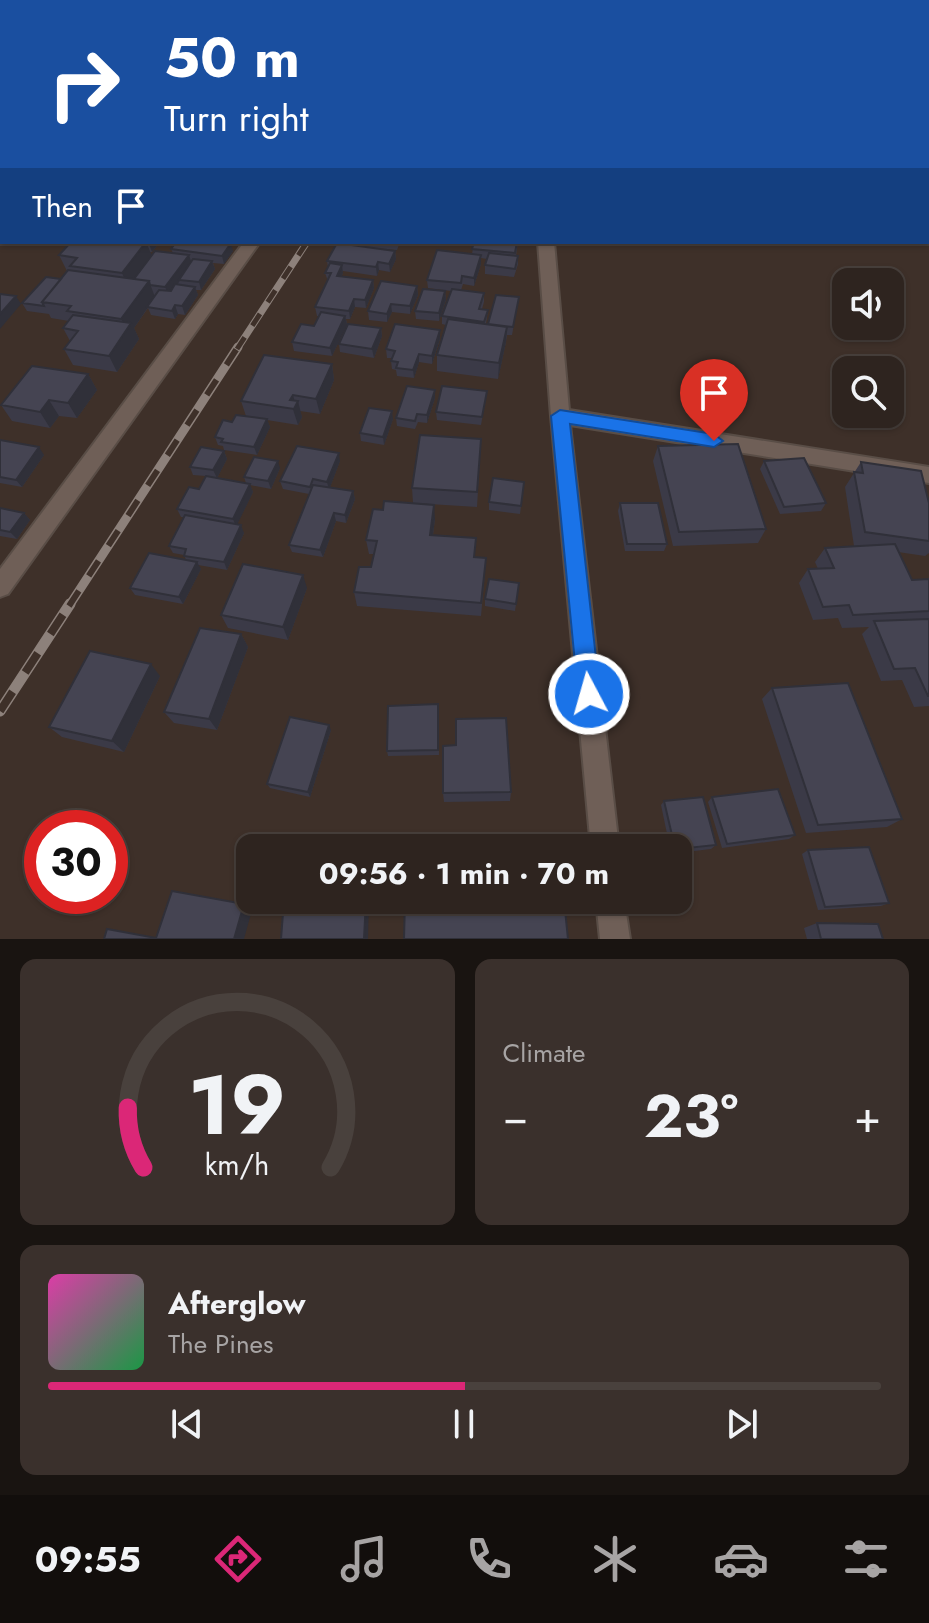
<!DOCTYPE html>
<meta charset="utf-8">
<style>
body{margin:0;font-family:Jost,sans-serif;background:#3a302c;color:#f1f3f6;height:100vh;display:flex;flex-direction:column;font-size:30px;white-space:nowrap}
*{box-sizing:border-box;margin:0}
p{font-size:26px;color:#a7a4a4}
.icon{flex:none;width:44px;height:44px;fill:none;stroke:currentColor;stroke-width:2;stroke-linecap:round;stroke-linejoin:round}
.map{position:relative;height:939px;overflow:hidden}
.drawer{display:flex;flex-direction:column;gap:20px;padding:20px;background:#191411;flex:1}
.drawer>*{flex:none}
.hud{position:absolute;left:0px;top:0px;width:930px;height:244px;box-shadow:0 2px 6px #0004,0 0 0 2px #49413d;background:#1a4fa0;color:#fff;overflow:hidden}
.fabs{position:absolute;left:832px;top:268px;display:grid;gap:16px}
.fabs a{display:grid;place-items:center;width:72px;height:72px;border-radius:16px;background:#2e241f;box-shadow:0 2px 6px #0004,0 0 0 2px #49413d;font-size:40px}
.speed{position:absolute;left:24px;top:810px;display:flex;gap:16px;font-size:40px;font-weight:700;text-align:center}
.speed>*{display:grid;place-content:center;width:104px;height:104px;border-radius:50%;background:#2e241f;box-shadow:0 2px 6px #0004,0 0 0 2px #49413d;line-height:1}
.speed .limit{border:12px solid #d22;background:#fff;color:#111}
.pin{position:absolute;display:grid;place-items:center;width:68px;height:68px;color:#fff;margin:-82px -34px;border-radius:50% 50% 50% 0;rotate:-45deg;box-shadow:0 0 8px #0007}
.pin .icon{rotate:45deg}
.me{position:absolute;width:88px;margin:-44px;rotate:354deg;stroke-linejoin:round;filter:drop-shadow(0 0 6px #0008)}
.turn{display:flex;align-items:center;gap:28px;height:168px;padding:0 32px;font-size:36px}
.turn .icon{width:104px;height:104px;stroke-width:2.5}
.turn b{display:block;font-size:56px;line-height:68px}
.then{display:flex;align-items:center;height:76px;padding:0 32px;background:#0003;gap:16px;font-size:30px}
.big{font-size:60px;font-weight:700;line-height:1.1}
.drawer .widget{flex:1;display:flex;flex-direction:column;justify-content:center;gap:12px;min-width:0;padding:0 28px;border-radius:16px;background:#3a302c}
.drawer .dial{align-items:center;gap:0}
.dial svg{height:208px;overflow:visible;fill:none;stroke:#49413d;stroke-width:7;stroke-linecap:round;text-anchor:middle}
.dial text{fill:#f1f3f6;stroke:none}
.song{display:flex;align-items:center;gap:24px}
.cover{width:96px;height:96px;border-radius:12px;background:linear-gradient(135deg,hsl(320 70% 55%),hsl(140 70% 35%))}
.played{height:8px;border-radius:4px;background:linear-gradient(90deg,#db2777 50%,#49413d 50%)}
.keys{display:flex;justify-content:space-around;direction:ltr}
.heat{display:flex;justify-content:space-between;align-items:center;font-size:44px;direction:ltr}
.drawer .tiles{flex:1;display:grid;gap:20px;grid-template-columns:1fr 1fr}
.widget:last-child{grid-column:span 2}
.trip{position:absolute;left:236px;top:834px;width:456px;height:80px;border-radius:16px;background:#2e241f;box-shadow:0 2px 6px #0004,0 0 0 2px #49413d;font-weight:700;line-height:80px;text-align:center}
.menu{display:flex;height:128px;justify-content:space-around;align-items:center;background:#120e0c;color:#a7a4a4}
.menu .icon{width:56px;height:56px}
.menu .current{color:#db2777}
.menu b{font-size:36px;color:#f1f3f6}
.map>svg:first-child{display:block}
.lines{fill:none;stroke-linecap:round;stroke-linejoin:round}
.street-casing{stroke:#594d46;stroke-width:4}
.street{fill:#6f5f57;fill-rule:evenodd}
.rail-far2-casing{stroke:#8d817b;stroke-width:7}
.rail-far1-casing{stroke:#8d817b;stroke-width:9}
.rail-casing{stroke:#8d817b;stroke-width:11}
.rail-far2{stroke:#3e3029;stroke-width:5;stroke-dasharray:14;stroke-linecap:butt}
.rail-far1{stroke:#3e3029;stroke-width:6;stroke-dasharray:18;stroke-linecap:butt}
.rail{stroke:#3e3029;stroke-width:8;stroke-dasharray:23;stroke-linecap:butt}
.wall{fill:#3b3a47}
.shaded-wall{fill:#303039}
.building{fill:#454452;stroke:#303039;stroke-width:2}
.route{fill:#1a73e8;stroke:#114b97;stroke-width:2}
</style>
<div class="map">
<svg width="929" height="939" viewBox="0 0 929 939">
<rect width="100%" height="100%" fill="#3e3029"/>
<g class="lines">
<!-- street casing -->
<g class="street-casing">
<path id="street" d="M0,0H15L0,4Z
M425,0H436L424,2Z
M518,0H528V2H518Z
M244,242H260L8,594L0,597V569Z
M538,242H554L569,410L929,467V483L570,425L619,848H591L551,416Z
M596,900H624L630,939H600Z"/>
</g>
<!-- street -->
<use href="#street" class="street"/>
<!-- rail-far2 casing -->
<g class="rail-far2-casing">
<path id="rail-far2" d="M237,349L307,242"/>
</g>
<!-- rail-far1 casing -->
<g class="rail-far1-casing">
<path id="rail-far1" d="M69,606L238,347"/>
</g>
<!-- rail casing -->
<g class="rail-casing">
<path id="rail" d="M0,711L70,604"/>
</g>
<!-- rail-far2 -->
<use href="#rail-far2" class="rail-far2"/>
<!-- rail-far1 -->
<use href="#rail-far1" class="rail-far1"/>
<!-- rail -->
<use href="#rail" class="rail"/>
</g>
<!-- wall -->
<path class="wall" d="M194,0H240L239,2H193Z
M303,0H347L346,2H303Z
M490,0H509L508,2H490Z
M777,0H834L835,2H777Z
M928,2H929V86H928Z
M928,92H929V137H928Z
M71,242H160L152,252H150L152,255L173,253L171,249L233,251L224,264L213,263L215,269L201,290H196L198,295L185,315L178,314L175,319L151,315L148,308L134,328L139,339L117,372L73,365L64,349L70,341L63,328L69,321L51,318L49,314L27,311L22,303L61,279L67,271L59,255Z
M364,242H400L397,250L365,247Z
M474,242H518L516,256H518V264L514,277L485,274V265L487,259L481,258V264L474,286L463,284L461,290L484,293V302L482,309L488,310L486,324H488L519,297L512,335H507L506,342L498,379L437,371V355L446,325L442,324V316L451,291L428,288L427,280L472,254Z
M395,251L396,259L390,272L379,270L377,276L343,271L342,276L373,280L374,288L366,308L355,307L350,319H346L347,324L332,356L294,351L292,342L314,326L319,316H317L315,307L328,281L325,273L328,267L327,261Z
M417,286L418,295L410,314L392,312L387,322L369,320L368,311Z
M445,291L446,300L439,321L416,319L415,311Z
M381,328L382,336L374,358L340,352L339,344Z
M440,339L432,364L419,362L414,378L397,376L396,370L392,369L391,361L392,358H387L386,349Z
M332,364L334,380L320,414L300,411L302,417L298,425L267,420L270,427L257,455L224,450L223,446L218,445L215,437L232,422L246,416L241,401Z
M88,374L97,390L77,418L59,416L50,428L12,421L1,405Z
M435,390V398L427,423L418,422L415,429L397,426L396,418Z
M487,391L481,425L437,420L436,412Z
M393,419L384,445L361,441L360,433Z
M481,439L477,507L413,503L412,488Z
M0,440L44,455L22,487L0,483Z
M658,446L766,529L758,543L673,546L653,461Z
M224,451L227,459L217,478L246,483L244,477L280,468L271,489L250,485L253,492L237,524L244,533L227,570L198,565L201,569L183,604L135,595L130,588L186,560L184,555L173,553L169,546L184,517H181L177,509L199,489L206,476L193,475L190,467Z
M340,461L330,487L353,491L355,499L346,523L336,521L323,557L292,552L289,545L309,494L283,489L280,481Z
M764,461L826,503L821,511L780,514L760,469Z
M861,462L929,503V553L925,556L898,552L912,580L929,579V706L914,707L902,680L881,681L862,634L869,627L842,628L838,618L813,620L799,583L808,569H818L815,562L825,548L857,546H854L845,487Z
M524,482L520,514L489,510V502Z
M620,503L667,544L664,551H625L618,511Z
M0,508L24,513L30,520L17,539L0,536Z
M435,519L433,535L475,557L485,572L481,616L357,606L354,592L371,567L374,554H369L366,540Z
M519,583L515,611L485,606V599Z
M307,588L288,640L228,628L221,615Z
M241,634L248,647L217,730L174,723L164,712Z
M160,676L124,752L62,737L49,727Z
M772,688L902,819L887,827L806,833L762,699Z
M438,704L439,755L388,756L387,751Z
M331,730L310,797L270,788L267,784Z
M511,792L510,801L444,802L443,793Z
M712,797L795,835L789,839L722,848L708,802Z
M664,801L716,845L711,849L678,853V848H670L661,805Z
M808,850L889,903L881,906L818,910L802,854Z
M817,923L883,939H807L804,928Z"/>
<!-- shaded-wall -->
<path class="shaded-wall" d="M146,242L153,258L129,289L122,273Z
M150,242H160L152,252L149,244Z
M231,243L233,251L224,264L222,256Z
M395,251L396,259L390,272L389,264Z
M189,255L192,264L169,296L165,287Z
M481,255V264L474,286V278Z
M212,261L215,269L201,290L199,282Z
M378,262L379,270L377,276L376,267Z
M342,265L343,273L338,284L337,276Z
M373,280L374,288L366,308L365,300Z
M149,281L155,297L134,328L139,339L117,372L109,356L127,330L121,319Z
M417,286L418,295L410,314V306Z
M195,287L198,295L185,315L182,306Z
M445,291L446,300L439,321V313Z
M16,296L21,304L0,329V314Z
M354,299L355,307L350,319L349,311Z
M391,304L392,312L387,322V314Z
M175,305L178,314L175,319L172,311Z
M345,316L347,324L332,356L330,348Z
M507,327L506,342L498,379L499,363Z
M381,328L382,336L374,358L372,349Z
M440,330V339L432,364V356Z
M419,354V362L414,378L413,370Z
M332,364L334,380L320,414L316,399Z
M88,374L97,390L77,418L68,403Z
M435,390V398L427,423V415Z
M293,395L296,406L298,401L302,417L298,425L290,400Z
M49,400L59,416L50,428L40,412Z
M392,411L393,419L384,445L383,437Z
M267,419L270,427L257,455L254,447Z
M39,447L44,455L22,487L16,480Z
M224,451L227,459L217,478L213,470Z
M339,453L340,461L329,490L327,482Z
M278,461L280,468L271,489L268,481Z
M250,484L253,492L236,527L233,519Z
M353,491L355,499L346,523L345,515Z
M434,505L435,519L431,549L430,535Z
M24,513L30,520L17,539L10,532Z
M334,513L336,521L323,557L320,550Z
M241,525L244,533L227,570L224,562Z
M197,562L201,569L183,604L179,597Z
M303,575L307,588L288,640L283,627Z
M241,634L248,647L217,730L209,719Z
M151,664L160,676L124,752L112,741Z
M329,725L331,730L310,797L308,792Z
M366,900H369L368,939H364Z
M244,904L252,910L244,939H234Z"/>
<!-- building -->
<path class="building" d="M194,0H220L219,2H193Z
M261,0H296L295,2H261Z
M363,0H391L389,2H362Z
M712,0H732L733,2H712Z
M737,0H776L777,2H738Z
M791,0H834L835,2H792Z
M928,92H929V115H928Z
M71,242H146L122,273L70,266L77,258L59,255Z
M176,242H223L231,243L222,256L171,249Z
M474,242H517L515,253L472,249Z
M337,243L395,251L389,264L378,262L376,267L327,261Z
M437,250L481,255L474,278L462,276L461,283L427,280Z
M155,251L189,255L165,287L150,285L149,281L134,279Z
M489,253L518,256L515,269L485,265Z
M193,259L212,261L199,282L179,280Z
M330,263L342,265L337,276L373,280L365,300L354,299L349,311L315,307L331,273H325Z
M68,270L149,281L121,319L67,311L71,306L42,302Z
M46,277L61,279L42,302L44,306L22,303Z
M381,281L417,286L410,306L391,304L387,314L368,311Z
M175,284L195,287L182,306L175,305L172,311L147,307L159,290L171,291Z
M423,289L445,291L439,313L415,311Z
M452,289L484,293L479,309L488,310L484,322L442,316Z
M0,294L16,296L0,314Z
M496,295L519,297L513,327L488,324Z
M321,312L345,316L330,348L292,342L301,324L314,326Z
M73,315L131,323L109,356L64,349L78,331L63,328Z
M448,319L507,327L499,363L437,355Z
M348,324L381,328L372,349L339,344Z
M395,324L440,330L432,356L419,354L413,370L396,368L398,362L391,361L395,351L386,349Z
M264,355L332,364L316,399L293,395L290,400L298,401L294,409L241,401Z
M32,366L88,374L68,403L49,400L40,412L1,405Z
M407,386L435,390L427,415L417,414L415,421L396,418Z
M442,386L487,391L482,417L436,412Z
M369,408L392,411L383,437L360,433Z
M236,415L267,419L254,447L221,442L223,439L215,437L223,420L232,422Z
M420,435L481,439L477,492L412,488Z
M0,440L39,447L16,480L0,477Z
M738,444L766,529L679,532L658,446Z
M297,446L339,453L327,482L313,479L310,487L280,481Z
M201,447L224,451L213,470L190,467Z
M254,457L278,461L268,481L244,477Z
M804,458L826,503L784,507L764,461Z
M861,462L921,471L929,503V541L865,532L854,472L863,473Z
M206,476L250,484L233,519L177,509L189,487L199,489Z
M493,478L524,482L521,506L489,502Z
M313,485L353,491L345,515L334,513L320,550L289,545Z
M384,501L434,505L430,535L476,538L474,557L486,558L481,603L354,592L359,567H371L377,541L366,540L373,509L383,510Z
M620,503H658L667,544H627Z
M0,508L24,513L10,532L0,530Z
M185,515L241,525L224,562L184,556L186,549L169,546Z
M895,544L912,580L929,579V611L853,615L849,605L823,607L808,569L834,568L825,548Z
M149,553L197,562L179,597L130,588Z
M243,564L303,575L283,627L221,615Z
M489,579L519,583L516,604L485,599Z
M929,619V696H928L915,668L894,669L874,621Z
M200,628L241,634L209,719L164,712Z
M90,651L151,664L112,741L49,727Z
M848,683L902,819L818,825L772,688Z
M438,704V750L387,751L388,706Z
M290,717L329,725L308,792L267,784Z
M506,718L511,792L443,793V746L456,745V719Z
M778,789L795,835L727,844L712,797Z
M703,797L716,845L678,849V848H675L664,801Z
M371,834V848H326V838Z
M869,847L889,903L825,907L808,850Z
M172,891L244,904L234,939H104L107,929L156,938Z
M284,900H366L364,939H281Z
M405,900H564L568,939H404Z
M817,923L878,924L883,939H821Z"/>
<!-- route -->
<path class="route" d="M560,410L714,434L723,441L714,447L570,424L600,694L597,701L589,705L581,701L578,694L551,416Z"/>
</svg>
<div class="fabs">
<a><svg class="icon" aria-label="sound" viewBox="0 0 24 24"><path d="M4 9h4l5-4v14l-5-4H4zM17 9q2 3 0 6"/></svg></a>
<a><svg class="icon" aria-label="search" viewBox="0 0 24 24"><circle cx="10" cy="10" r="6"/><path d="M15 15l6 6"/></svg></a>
</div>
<div class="speed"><div class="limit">30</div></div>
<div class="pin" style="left:714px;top:441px;background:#d93025"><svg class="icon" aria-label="arrive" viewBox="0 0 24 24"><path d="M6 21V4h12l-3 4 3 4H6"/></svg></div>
<svg class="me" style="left:589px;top:694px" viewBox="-20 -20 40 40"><circle r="17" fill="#1a73e8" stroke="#fff" stroke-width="3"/><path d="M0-11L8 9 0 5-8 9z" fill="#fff"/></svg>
<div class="trip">09:56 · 1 min · 70 m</div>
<div class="hud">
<div class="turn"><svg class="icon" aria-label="right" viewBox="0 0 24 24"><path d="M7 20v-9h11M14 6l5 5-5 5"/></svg><div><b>50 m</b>Turn right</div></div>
<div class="then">Then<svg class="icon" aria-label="arrive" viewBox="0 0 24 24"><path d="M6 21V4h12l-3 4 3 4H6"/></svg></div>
</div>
</div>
<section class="drawer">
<div class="tiles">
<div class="widget dial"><svg viewBox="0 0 100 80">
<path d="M14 69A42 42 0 1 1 86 69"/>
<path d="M14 69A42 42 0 0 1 8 46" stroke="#db2777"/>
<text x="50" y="56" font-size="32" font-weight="700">19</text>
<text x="50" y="72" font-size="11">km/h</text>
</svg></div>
<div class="widget"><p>Climate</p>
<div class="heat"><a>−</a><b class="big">23°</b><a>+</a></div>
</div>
<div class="widget">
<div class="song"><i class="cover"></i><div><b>Afterglow</b><p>The Pines</p></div></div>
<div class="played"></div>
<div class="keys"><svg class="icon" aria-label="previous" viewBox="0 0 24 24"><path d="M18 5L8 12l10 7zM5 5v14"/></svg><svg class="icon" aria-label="pause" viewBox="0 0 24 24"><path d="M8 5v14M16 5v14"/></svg><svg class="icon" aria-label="next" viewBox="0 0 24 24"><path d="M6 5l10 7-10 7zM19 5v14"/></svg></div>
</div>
</div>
</section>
<nav class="menu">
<b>09:55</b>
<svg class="icon current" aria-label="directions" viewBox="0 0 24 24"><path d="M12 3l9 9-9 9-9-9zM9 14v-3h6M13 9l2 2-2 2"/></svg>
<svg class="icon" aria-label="music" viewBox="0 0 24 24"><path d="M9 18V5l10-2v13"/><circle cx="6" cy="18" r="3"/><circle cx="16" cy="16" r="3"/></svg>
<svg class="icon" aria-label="phone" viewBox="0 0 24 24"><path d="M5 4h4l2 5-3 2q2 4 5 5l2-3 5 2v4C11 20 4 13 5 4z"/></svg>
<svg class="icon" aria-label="climate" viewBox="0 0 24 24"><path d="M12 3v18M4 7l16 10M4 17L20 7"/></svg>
<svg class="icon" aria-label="car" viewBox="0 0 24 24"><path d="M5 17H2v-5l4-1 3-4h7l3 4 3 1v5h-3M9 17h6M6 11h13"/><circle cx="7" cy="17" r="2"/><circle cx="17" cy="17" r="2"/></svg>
<svg class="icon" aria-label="filters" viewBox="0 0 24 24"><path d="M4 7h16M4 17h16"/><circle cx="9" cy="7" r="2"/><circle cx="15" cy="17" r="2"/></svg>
</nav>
